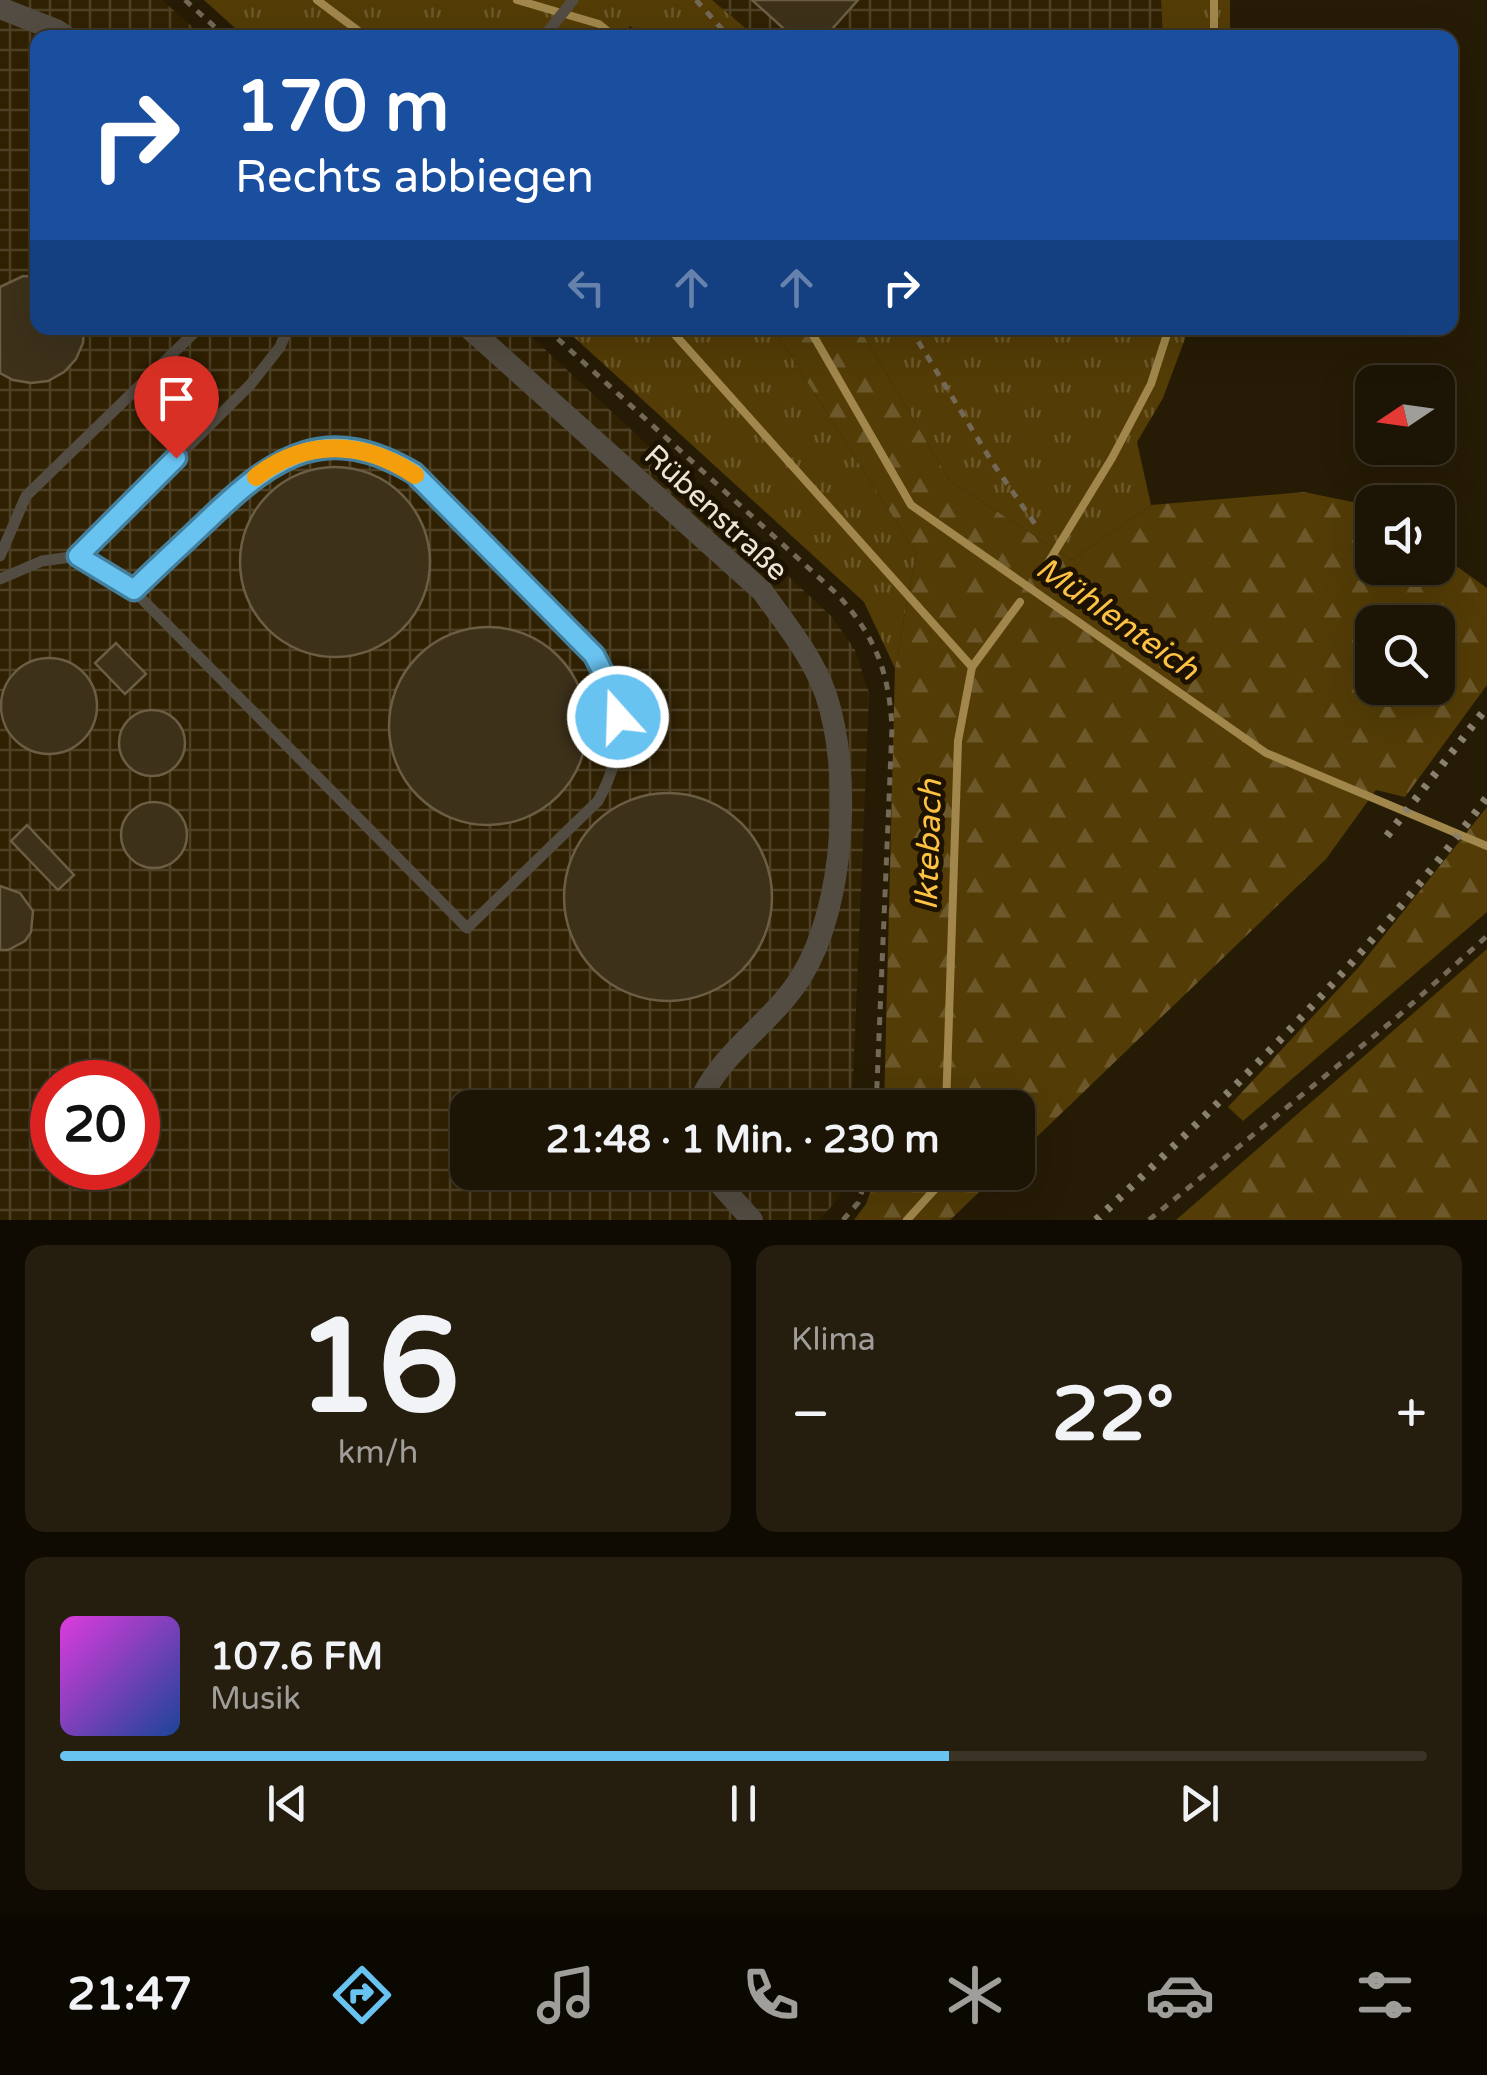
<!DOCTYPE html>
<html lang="de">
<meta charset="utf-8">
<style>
body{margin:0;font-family:"Varela Round",sans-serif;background:#251d0e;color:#f1f3f6;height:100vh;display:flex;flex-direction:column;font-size:38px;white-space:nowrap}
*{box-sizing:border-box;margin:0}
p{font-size:32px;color:#a09e9a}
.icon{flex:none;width:55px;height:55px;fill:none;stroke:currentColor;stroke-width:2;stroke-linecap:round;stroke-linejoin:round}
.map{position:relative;height:1220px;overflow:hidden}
.sheet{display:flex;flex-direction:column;gap:25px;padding:25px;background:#0f0b02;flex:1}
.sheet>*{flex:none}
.top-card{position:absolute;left:30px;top:30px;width:1428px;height:305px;border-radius:20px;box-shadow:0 10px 40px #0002,0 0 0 2px #3a3326;background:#1a4fa0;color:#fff;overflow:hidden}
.needle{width:65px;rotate:257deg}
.controls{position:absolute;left:1355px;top:365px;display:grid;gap:20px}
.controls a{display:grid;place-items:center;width:100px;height:100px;border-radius:20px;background:#1c1404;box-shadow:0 10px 40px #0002,0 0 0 2px #3a3326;font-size:50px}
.speed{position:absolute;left:30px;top:1060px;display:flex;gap:20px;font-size:50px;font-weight:700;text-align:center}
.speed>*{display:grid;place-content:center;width:130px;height:130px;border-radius:50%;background:#1c1404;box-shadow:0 10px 40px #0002,0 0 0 2px #3a3326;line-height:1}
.speed .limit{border:15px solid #d22;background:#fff;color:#111}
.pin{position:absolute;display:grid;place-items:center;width:85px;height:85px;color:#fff;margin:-102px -42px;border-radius:50% 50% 50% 0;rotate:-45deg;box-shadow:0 0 10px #0007}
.pin .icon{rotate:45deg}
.me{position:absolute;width:110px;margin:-55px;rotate:340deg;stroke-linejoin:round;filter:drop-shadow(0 0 8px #0008)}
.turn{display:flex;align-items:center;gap:35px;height:210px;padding:0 40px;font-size:45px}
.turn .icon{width:130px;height:130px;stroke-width:2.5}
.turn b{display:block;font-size:70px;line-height:85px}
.lanes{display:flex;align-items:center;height:95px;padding:0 40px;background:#0003;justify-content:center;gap:50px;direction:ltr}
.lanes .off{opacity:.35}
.big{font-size:75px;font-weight:700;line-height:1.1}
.sheet .card{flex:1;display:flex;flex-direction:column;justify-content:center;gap:15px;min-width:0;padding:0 35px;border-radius:20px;background:#251d0e}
.sheet .dial{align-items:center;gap:0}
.dial b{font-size:130px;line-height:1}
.song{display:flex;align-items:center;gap:30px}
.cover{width:120px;height:120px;border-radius:15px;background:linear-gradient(135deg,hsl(300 70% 55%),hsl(220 70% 35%))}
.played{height:10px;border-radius:5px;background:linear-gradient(90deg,#69c3f1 65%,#3a3326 65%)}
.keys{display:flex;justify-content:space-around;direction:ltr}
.heat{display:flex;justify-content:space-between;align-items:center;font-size:55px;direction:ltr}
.sheet .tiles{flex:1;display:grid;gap:25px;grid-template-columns:1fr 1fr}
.card:last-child{grid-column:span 2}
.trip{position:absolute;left:450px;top:1090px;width:585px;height:100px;border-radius:20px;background:#1c1404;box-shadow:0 10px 40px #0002,0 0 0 2px #3a3326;font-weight:700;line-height:100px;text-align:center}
.tabs{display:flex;height:160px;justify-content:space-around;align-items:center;background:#0b0802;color:#a09e9a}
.tabs .icon{width:70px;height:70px}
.tabs .current{color:#69c3f1}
.tabs b{font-size:45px;color:#f1f3f6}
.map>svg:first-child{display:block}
.industrial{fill:url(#industrial-grid);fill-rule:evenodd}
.grass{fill:url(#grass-tufts)}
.forest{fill:url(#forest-firs);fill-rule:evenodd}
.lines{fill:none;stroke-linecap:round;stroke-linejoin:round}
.stream{stroke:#a1874c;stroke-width:8}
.building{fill:#3d311a;stroke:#6b5e45;stroke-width:2.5}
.path{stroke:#736956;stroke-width:5;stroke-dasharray:8 8;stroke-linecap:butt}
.lane{stroke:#524c42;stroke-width:11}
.street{stroke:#524c42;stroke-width:22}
.rail{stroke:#89806e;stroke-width:8;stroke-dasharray:5 10;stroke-linecap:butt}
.route-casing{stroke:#447f9d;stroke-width:25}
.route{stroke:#69c3f1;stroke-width:18}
.slow{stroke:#f59e0b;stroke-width:18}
.labels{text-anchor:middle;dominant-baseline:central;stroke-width:10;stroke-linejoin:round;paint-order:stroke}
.street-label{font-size:30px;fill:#ece4d6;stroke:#1d1200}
.water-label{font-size:32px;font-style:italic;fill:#fec242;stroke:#1d1200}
</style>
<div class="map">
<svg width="1487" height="1220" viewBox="0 0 1487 1220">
<defs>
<pattern id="industrial-grid" width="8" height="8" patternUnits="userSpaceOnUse" patternTransform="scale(2.5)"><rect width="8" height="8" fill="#302102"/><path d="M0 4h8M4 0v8" fill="none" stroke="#4e4126"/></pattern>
<pattern id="grass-tufts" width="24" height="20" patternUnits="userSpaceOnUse" patternTransform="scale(2.5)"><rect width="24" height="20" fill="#533c06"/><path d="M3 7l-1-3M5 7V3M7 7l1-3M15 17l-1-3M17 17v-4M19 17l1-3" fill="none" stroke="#6c582a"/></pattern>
<pattern id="forest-firs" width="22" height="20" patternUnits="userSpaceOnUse" patternTransform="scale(2.5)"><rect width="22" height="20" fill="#533c06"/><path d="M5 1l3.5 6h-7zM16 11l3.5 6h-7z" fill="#6c582a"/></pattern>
</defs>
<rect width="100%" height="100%" fill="#261b05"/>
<!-- industrial -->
<path class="industrial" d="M0,0H162L204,37L38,38V328H522L832,617L855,650L869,693L852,1107L468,1108V1172L845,1173L840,1197L819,1220H0ZM52,1082H138V1168H52Z
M712,0H1161L1163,37H756Z"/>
<!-- grass -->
<path class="grass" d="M204,0H712L756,37H644L630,26L622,38L245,37Z
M1161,0H1230V37H1163Z
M564,328H773L916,553L895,668L864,602Z
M859,328H1097L1106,334L1110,328H1189L1163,398L1137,442L1151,505L1072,560L950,481Z"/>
<!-- forest -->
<path class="forest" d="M773,328H859L950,481L1072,560L1151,505L1304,492L1372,506V568H1438V553L1487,588V685L1405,797L1376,790L1326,859L1018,1155V1108L884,1107L895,668L916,553ZM1438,622V688H1372V622Z
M1487,807V912L1243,1121L1228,1107L1358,968Z
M1487,949V1220H1176Z
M877,1173V1172L999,1173L950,1220H854L866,1204Z"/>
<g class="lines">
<!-- stream -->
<path class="stream" d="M317,0L368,38
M517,0L599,24L616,38
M1214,0V38
M669,328L972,667
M809,328L911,505L1266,753L1487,846
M1040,576L1112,458L1151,384L1169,328
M946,1108L958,741L972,667L1020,602
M907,1220L935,1189L941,1172"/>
</g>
<!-- building -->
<path class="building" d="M752,0H858L824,38H794Z
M23,276L38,277V328H84L83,343L76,359L64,372L48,381L31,383L13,380L0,373V287Z
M240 562a95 95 0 1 1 190 0a95 95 0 1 1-190 0Z
M389 726a99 99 0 1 1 198 0a99 99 0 1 1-198 0Z
M116,643L146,674L125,694L95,663Z
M1 706a48 48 0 1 1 96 0a48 48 0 1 1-96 0Z
M119 743a33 33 0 1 1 66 0a33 33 0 1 1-66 0Z
M564 897a104 104 0 1 1 208 0a104 104 0 1 1-208 0Z
M121 835a33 33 0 1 1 66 0a33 33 0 1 1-66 0Z
M27,825L74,875L58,890L11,841Z
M0,886L20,893L33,911L31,932L25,941L8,950H0Z"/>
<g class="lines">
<!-- path -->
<path class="path" d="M185,0L227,38
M696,0L730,38
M546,328L837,594C875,636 889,671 892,728L876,1108
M910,328L992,462L1037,527
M843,1220L858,1203L868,1172
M1149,1220L1396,1018L1487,936"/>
<!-- lane -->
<path class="lane" d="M543,38L573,0
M0,556L26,496L199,328
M78,556L250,385L280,347L288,328
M0,579L42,561L78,556L133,590L467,928L598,801C628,747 622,708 593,655L413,473C327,422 278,454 212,516C185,541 159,565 133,590"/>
<!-- street -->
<path class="street" d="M0,8L56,30L68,38
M469,328L762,591C785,623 813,657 826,695C852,773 845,907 801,977C771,1025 717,1054 697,1108
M709,1172L752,1220"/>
<!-- rail -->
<path class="rail" d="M1387,836L1487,707
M1096,1220C1236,1089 1373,952 1487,797"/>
</g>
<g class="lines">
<!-- route casing -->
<g class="route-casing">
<path id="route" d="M176,458L78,556L134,590C159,565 186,541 212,516C277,454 328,422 414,473L594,655L609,684L618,717"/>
</g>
<!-- route -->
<use href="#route" class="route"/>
<!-- slow -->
<path class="slow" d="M256,477C306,438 363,440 415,475"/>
</g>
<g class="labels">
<!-- street labels -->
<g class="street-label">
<text transform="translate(716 513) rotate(43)">Rübenstraße</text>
</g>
<!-- water labels -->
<g class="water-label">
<text transform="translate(1117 619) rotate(35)">Mühlenteich</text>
<text transform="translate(929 845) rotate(-88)">Iktebach</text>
</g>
</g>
</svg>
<div class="controls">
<a><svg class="needle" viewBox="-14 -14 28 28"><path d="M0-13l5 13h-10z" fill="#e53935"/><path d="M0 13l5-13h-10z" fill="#a09e9a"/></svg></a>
<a><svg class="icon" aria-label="sound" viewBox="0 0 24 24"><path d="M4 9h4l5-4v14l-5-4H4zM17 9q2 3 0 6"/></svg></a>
<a><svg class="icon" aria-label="search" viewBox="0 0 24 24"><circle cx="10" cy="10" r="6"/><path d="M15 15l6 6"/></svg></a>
</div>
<div class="speed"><div class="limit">20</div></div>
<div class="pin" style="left:176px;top:458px;background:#d93025"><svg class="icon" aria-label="arrive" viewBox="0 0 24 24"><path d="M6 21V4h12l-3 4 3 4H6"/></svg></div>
<svg class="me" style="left:618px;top:717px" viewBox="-20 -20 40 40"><circle r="17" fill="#69c3f1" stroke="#fff" stroke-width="3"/><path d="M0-11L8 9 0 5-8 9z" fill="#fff"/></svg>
<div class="trip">21:48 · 1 Min. · 230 m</div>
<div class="top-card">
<div class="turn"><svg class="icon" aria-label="right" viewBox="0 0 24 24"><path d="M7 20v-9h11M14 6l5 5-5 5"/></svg><div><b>170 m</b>Rechts abbiegen</div></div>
<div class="lanes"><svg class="icon off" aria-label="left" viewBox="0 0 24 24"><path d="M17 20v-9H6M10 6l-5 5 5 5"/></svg><svg class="icon off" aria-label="ahead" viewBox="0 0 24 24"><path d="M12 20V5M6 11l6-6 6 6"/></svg><svg class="icon off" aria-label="ahead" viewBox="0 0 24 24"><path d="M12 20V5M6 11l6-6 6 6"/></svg><svg class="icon" aria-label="right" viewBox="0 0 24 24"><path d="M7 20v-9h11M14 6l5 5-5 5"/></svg></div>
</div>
</div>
<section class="sheet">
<div class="tiles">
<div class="card dial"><b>16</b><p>km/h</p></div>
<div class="card"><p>Klima</p>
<div class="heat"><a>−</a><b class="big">22°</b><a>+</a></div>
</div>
<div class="card">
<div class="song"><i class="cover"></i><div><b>107.6 FM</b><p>Musik</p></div></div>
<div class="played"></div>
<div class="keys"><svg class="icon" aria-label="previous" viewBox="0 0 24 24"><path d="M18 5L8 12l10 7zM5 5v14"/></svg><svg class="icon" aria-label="pause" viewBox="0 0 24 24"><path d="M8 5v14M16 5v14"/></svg><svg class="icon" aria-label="next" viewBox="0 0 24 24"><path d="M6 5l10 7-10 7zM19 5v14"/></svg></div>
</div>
</div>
</section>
<nav class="tabs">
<b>21:47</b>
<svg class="icon current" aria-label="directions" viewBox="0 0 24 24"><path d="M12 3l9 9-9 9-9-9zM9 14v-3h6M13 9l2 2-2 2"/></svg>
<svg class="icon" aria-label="music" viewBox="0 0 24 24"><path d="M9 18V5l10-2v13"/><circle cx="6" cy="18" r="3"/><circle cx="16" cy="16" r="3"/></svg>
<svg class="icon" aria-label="phone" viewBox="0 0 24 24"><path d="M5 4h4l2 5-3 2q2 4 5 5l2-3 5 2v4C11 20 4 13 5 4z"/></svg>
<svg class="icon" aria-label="climate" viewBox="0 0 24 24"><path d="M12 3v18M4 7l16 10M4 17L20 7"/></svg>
<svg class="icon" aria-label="car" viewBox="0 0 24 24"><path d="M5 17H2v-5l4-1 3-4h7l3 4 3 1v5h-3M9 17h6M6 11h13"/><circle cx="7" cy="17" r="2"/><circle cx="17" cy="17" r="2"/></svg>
<svg class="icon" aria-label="filters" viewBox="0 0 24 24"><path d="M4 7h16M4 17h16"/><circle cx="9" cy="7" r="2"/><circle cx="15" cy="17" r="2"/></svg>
</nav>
